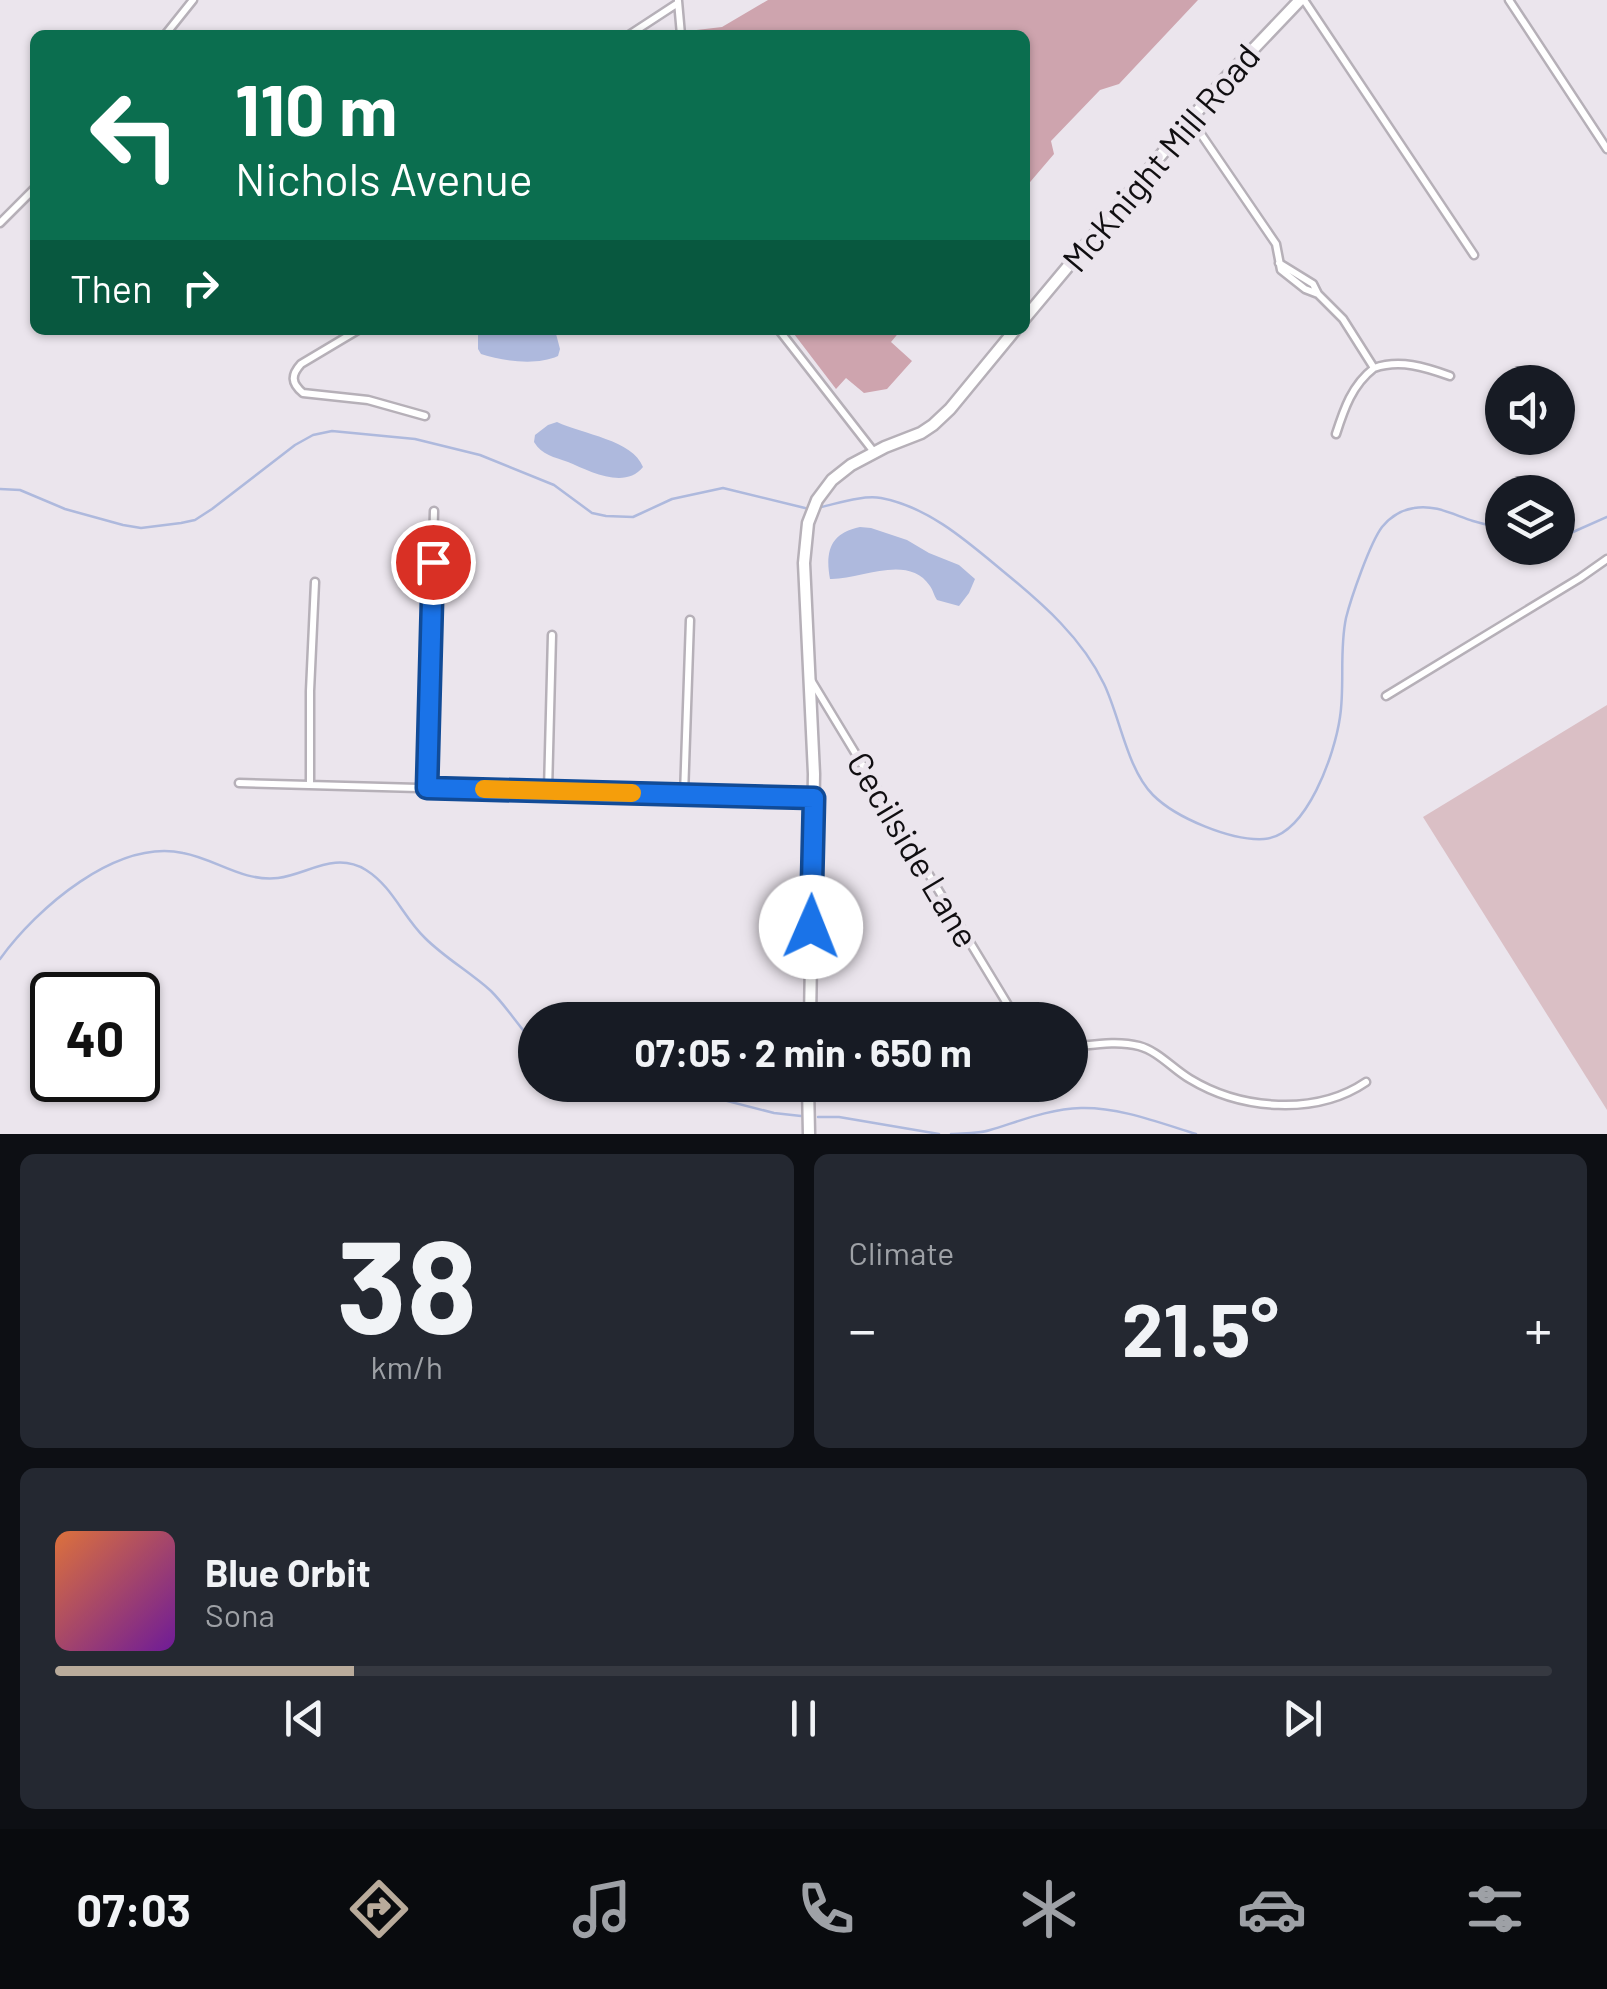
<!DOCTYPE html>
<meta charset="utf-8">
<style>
body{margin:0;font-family:Barlow,sans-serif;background:#242831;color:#f1f3f6;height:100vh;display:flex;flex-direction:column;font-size:38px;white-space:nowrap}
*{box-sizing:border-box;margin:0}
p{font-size:32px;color:#9ea1a6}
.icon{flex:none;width:55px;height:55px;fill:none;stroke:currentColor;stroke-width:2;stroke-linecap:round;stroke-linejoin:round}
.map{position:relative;height:1134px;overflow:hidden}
.details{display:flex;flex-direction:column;gap:20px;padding:20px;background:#0d0f14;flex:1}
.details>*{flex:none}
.hud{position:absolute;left:30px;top:30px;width:1000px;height:305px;border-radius:15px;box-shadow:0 2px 8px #0004;background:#0b6e4f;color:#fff;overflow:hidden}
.controls{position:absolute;left:1485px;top:365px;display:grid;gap:20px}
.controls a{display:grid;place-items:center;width:90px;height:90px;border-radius:50%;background:#171b24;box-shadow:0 2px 8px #0004;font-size:50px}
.speed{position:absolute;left:30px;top:972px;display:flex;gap:20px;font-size:50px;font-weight:700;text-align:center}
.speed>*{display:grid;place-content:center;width:130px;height:130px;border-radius:50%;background:#171b24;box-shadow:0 2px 8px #0004;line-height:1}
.speed .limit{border:5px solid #111;border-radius:15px;background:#fff;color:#111}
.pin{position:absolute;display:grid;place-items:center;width:85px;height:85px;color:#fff;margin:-42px;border:5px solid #fff;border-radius:50%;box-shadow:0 2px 10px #0007}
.me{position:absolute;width:110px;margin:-55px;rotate:1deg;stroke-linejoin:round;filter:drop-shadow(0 0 8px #0008)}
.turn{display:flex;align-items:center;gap:35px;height:210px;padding:0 40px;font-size:45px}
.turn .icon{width:130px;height:130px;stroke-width:2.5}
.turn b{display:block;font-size:70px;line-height:85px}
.then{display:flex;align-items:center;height:95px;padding:0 40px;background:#0003;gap:20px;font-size:38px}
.big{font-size:75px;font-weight:700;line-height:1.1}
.details .tile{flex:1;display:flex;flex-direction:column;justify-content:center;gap:15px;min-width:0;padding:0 35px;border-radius:15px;background:#242831}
.details .dial{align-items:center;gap:0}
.dial b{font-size:130px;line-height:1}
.song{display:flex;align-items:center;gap:30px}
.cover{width:120px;height:120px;border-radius:15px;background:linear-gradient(135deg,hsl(20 70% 55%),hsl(280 70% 35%))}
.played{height:10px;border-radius:5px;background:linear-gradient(90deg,#b9ab9b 20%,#363941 20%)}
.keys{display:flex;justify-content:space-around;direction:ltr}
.heat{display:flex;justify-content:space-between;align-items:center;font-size:55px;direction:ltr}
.details .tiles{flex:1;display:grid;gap:20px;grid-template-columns:1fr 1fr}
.tile:last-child{grid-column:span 2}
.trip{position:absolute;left:518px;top:1002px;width:570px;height:100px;border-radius:50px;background:#171b24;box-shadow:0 2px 8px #0004;font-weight:700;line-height:100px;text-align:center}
.dock{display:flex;height:160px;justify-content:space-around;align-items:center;background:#090b0e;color:#9ea1a6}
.dock .icon{width:70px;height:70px}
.dock .active{color:#b9ab9b}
.dock b{font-size:45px;color:#f1f3f6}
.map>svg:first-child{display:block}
.green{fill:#dabfc5}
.forest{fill:#cea4ae}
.water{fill:#aeb9dd}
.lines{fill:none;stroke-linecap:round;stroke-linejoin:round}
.stream{stroke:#aeb9dd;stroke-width:2.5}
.street-casing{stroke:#b6b0b8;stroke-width:11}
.secondary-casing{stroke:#b6b0b8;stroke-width:15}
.street{stroke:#fff;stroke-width:6}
.secondary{stroke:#fff;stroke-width:10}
.route-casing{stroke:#114b97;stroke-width:25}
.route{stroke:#1a73e8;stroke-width:18}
.slow{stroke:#f59e0b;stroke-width:18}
.labels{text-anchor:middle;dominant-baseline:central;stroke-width:10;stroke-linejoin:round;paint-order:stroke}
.street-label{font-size:35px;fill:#100e11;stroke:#ebe5ed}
</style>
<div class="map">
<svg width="1607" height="1134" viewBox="0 0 1607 1134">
<rect width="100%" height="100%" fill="#ebe5ed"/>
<!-- green -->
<path class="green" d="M1607,705V1110L1423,817Z"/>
<!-- forest -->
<path class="forest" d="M768,0H1198L1119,84L1100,90L1051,141L1054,154L1025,188V35H688V31L722,27Z
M791,330H901L891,342L912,361L887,389L864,393L846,378L836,389Z"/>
<!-- water -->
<path class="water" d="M478,330H555L560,349L558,356C536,366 503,361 481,354L478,349Z
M557,422C582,434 633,440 643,467C625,490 589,471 568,462C554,457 542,455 534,442L535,435L548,425Z
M860,527L871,528L907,540L929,553L959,565L975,579L969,593L959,606L937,600C934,596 933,590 930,586C908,553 860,580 830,579C825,552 830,533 860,527Z"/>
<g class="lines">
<!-- stream -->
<path class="stream" d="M0,489L20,490L65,509L123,525L141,528L181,523L195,520L212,509L295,445L313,435L332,431L415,439L480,455L554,485L592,513L606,516L633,517L672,499L723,488L805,508
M821,507C839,503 863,495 881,498C929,507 968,542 1004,572C1043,604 1082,638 1104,684C1120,717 1127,769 1153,795C1176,818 1231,841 1264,839C1307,836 1335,753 1340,717C1345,685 1339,651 1346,618C1351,598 1370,543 1382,527C1390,517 1402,510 1414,508C1435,504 1454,515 1473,521C1483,524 1493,526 1502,528
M1558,534L1573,532L1607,517
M0,959C37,908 116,839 183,853C216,859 242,882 278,878C308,874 335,851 366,870C393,887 403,917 425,938C445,958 470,972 491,991C507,1007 519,1027 535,1044
M634,1085L708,1096L774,1113L801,1116
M818,1117H839L939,1134
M951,1134C963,1133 978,1134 990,1130C1020,1121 1049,1109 1081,1108C1119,1107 1160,1123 1196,1134"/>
<!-- street casing -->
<g class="street-casing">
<path id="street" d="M1304,0L1474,255
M1509,0L1607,149
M678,1L681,35
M165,35L193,0
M629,35L678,3
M1192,121L1276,244L1281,270L1305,289L1318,294
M0,223L35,188
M1279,263L1313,284L1318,294L1343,319L1374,368C1400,359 1425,367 1450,376
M358,330L301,364C291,375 291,383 303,393L368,400L425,416
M779,330L874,452
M1336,434C1344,409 1352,385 1374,368
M811,680L1017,1020
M1386,696L1580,578L1607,559
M239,783L813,799
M310,785V691L315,582
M427,787L434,511
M548,791L552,635
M684,795L690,620
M1070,1047C1092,1045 1117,1040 1139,1046C1158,1051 1173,1069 1190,1079C1241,1110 1316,1116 1366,1082"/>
</g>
<!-- secondary casing -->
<g class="secondary-casing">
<path id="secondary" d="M1025,318L1222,82L1300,0
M810,1020L814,774L804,563L808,523L817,500L832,480L851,465L885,447L921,433L933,425L950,409L1015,330
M808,1085L809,1134"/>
</g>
<!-- street -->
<use href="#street" class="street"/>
<!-- secondary -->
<use href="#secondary" class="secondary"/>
</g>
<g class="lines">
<!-- route casing -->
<g class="route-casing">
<path id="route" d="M433,562L427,788L814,798L811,927"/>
</g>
<!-- route -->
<use href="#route" class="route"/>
<!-- slow -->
<path class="slow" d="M484,789L632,793"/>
</g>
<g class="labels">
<!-- street labels -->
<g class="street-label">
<text transform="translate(1160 157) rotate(-50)">McKnight Mill Road</text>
<text transform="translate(914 849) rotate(59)">Cecilside Lane</text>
</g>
</g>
</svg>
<div class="controls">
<a><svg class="icon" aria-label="sound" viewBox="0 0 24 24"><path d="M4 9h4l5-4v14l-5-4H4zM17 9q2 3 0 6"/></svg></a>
<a><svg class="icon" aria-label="layers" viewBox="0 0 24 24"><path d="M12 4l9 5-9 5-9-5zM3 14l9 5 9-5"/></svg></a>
</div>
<div class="speed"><div class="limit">40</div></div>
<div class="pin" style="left:433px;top:562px;background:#d93025"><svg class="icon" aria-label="arrive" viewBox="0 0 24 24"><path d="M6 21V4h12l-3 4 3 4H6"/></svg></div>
<svg class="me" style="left:811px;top:927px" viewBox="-20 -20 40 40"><circle r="19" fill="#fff"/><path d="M0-13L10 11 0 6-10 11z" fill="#1a73e8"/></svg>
<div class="trip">07:05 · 2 min · 650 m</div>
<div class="hud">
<div class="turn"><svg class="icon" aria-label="left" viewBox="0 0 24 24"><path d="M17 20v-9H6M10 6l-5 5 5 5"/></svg><div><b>110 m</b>Nichols Avenue</div></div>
<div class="then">Then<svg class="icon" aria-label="right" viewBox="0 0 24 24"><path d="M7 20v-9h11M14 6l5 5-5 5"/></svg></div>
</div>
</div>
<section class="details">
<div class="tiles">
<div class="tile dial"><b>38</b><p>km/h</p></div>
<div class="tile"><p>Climate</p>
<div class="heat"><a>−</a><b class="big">21.5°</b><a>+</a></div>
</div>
<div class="tile">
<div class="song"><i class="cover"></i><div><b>Blue Orbit</b><p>Sona</p></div></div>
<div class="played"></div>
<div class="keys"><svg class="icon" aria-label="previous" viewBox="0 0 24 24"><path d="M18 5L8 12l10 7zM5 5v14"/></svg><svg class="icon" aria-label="pause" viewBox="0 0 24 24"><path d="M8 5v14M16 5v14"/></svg><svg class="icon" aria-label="next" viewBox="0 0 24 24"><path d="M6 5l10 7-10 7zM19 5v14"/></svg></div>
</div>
</div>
</section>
<nav class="dock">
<b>07:03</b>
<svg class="icon active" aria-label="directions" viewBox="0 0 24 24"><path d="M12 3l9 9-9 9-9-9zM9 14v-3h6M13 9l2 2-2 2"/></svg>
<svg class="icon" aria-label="music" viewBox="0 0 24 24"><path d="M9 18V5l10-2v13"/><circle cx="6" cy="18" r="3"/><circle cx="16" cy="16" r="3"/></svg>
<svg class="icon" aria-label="phone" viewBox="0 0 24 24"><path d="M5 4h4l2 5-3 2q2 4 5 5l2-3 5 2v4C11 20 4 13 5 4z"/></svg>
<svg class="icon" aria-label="climate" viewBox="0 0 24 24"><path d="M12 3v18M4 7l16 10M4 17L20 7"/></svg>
<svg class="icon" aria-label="car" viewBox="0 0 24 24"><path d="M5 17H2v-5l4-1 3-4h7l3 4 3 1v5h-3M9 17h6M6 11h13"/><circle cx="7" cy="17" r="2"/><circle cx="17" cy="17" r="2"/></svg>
<svg class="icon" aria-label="filters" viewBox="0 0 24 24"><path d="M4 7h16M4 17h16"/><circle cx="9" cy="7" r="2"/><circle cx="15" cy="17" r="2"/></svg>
</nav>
